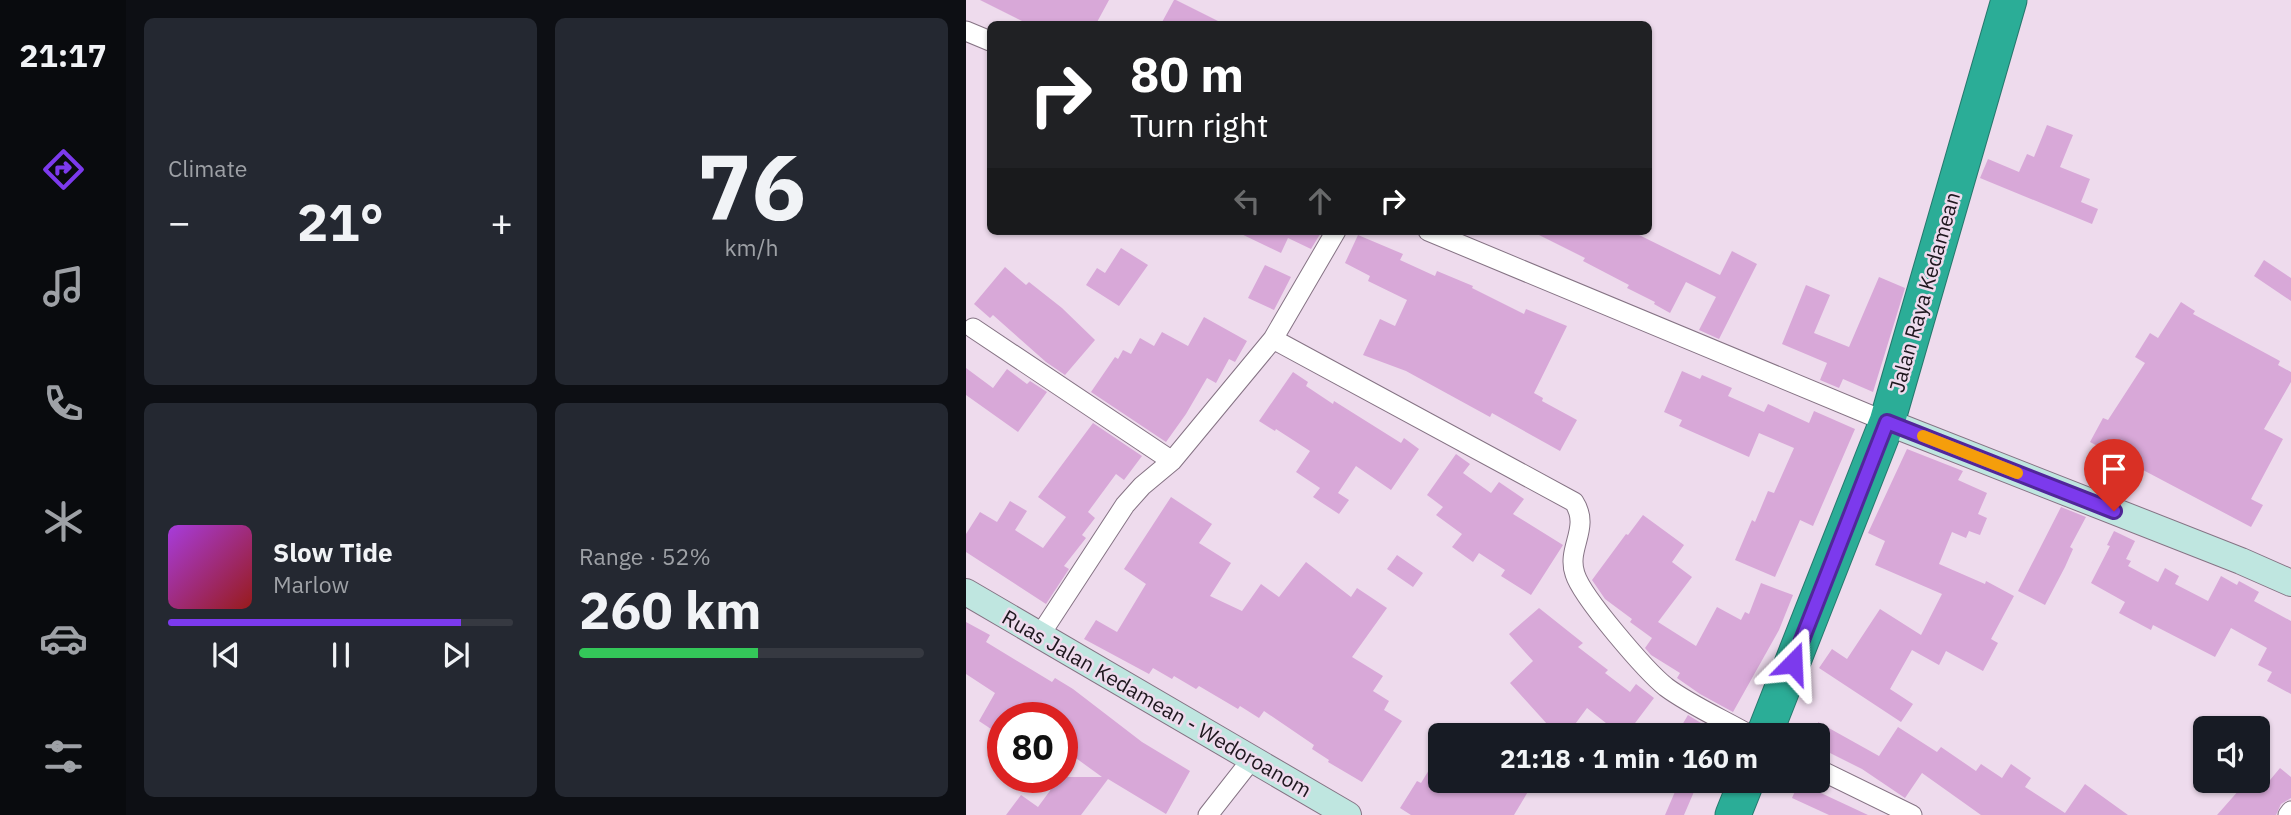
<!DOCTYPE html>
<meta charset="utf-8">
<style>
body{margin:0;font-family:"IBM Plex Sans",sans-serif;background:#242831;color:#f1f3f6;height:100vh;display:flex;flex-direction:column;font-size:26px;white-space:nowrap}
*{box-sizing:border-box;margin:0}
p{font-size:23px;color:#9ea1a6}
.icon{flex:none;width:38px;height:38px;fill:none;stroke:currentColor;stroke-width:2;stroke-linecap:round;stroke-linejoin:round}
.map{position:relative;flex:1;overflow:hidden}
.side{display:flex;flex-direction:column;gap:18px;padding:18px;background:#0d0f14;width:840px}
.side>*{flex:none}
.guide{position:absolute;left:21px;top:21px;width:665px;height:214px;border-radius:10px;box-shadow:0 2px 5px #0004;background:#202124;color:#fff;overflow:hidden}
.tools{position:absolute;left:1227px;top:716px;display:grid;gap:14px}
.tools a{display:grid;place-items:center;width:77px;height:77px;border-radius:10px;background:#171b24;box-shadow:0 2px 5px #0004;font-size:35px}
.speed{position:absolute;left:21px;top:702px;display:flex;gap:14px;font-size:35px;font-weight:700;text-align:center}
.speed>*{display:grid;place-content:center;width:91px;height:91px;border-radius:50%;background:#171b24;box-shadow:0 2px 5px #0004;line-height:1}
.speed .limit{border:10px solid #d22;background:#fff;color:#111}
.pin{position:absolute;display:grid;place-items:center;width:60px;height:60px;color:#fff;margin:-72px -30px;border-radius:50% 50% 50% 0;rotate:-45deg;box-shadow:0 0 7px #0007}
.pin .icon{rotate:45deg}
.me{position:absolute;width:77px;margin:-38px;rotate:21deg;stroke-linejoin:round;filter:drop-shadow(0 0 5px #0008)}
.turn{display:flex;align-items:center;gap:24px;height:147px;padding:0 28px;font-size:32px}
.turn .icon{width:91px;height:91px;stroke-width:2.5}
.turn b{display:block;font-size:49px;line-height:60px}
.lanes{display:flex;align-items:center;height:66px;padding:0 28px;background:#0003;justify-content:center;gap:35px;direction:ltr}
.lanes .off{opacity:.35}
.big{font-size:52px;font-weight:700;line-height:1.1}
.side .widget{flex:1;display:flex;flex-direction:column;justify-content:center;gap:10px;min-width:0;padding:0 24px;border-radius:10px;background:#242831}
.side .dial{align-items:center;gap:0}
.dial b{font-size:91px;line-height:1}
.song{display:flex;align-items:center;gap:21px}
.cover{width:84px;height:84px;border-radius:10px;background:linear-gradient(135deg,hsl(280 70% 55%),hsl(0 70% 35%))}
.played{height:7px;border-radius:4px;background:linear-gradient(90deg,#7c3aed 85%,#363941 85%)}
.keys{display:flex;justify-content:space-around;direction:ltr}
.heat{display:flex;justify-content:space-between;align-items:center;font-size:38px;direction:ltr}
.charge{height:10px;border-radius:5px;background:linear-gradient(90deg,#34c759 52%,#363941 0)}
.side .tiles{flex:1;display:grid;gap:18px;grid-template-columns:repeat(2,1fr)}
.trip{position:absolute;left:462px;top:723px;width:402px;height:70px;border-radius:10px;background:#171b24;box-shadow:0 2px 5px #0004;font-weight:700;line-height:70px;text-align:center}
main{display:flex;flex:1;min-height:0}
.dock{display:flex;flex-direction:column;width:126px;justify-content:space-around;align-items:center;background:#090b0e;color:#9ea1a6}
.dock .icon{width:49px;height:49px}
.dock .current{color:#7c3aed}
.dock b{font-size:32px;color:#f1f3f6}
.map>svg:first-child{display:block}
.building{fill:#d8a8d8}
.lines{fill:none;stroke-linecap:round;stroke-linejoin:round}
.street-casing{stroke:#857384;stroke-width:21}
.secondary-casing{stroke:#857384;stroke-width:28}
.highway-casing{stroke:#26786d;stroke-width:37}
.street{stroke:#fff;stroke-width:19}
.secondary{stroke:#bfe6e0;stroke-width:26}
.highway{stroke:#2bad97;stroke-width:35}
.route-casing{stroke:#51269a;stroke-width:18}
.route{stroke:#7c3aed;stroke-width:12}
.slow{stroke:#f59e0b;stroke-width:12}
.labels{text-anchor:middle;dominant-baseline:central;stroke-width:5;stroke-linejoin:round;paint-order:stroke}
.street-label{font-size:21px;fill:#1e171e;stroke:#eedbed}
</style>
<main>
<nav class="dock">
<b>21:17</b>
<svg class="icon current" aria-label="directions" viewBox="0 0 24 24"><path d="M12 3l9 9-9 9-9-9zM9 14v-3h6M13 9l2 2-2 2"/></svg>
<svg class="icon" aria-label="music" viewBox="0 0 24 24"><path d="M9 18V5l10-2v13"/><circle cx="6" cy="18" r="3"/><circle cx="16" cy="16" r="3"/></svg>
<svg class="icon" aria-label="phone" viewBox="0 0 24 24"><path d="M5 4h4l2 5-3 2q2 4 5 5l2-3 5 2v4C11 20 4 13 5 4z"/></svg>
<svg class="icon" aria-label="climate" viewBox="0 0 24 24"><path d="M12 3v18M4 7l16 10M4 17L20 7"/></svg>
<svg class="icon" aria-label="car" viewBox="0 0 24 24"><path d="M5 17H2v-5l4-1 3-4h7l3 4 3 1v5h-3M9 17h6M6 11h13"/><circle cx="7" cy="17" r="2"/><circle cx="17" cy="17" r="2"/></svg>
<svg class="icon" aria-label="filters" viewBox="0 0 24 24"><path d="M4 7h16M4 17h16"/><circle cx="9" cy="7" r="2"/><circle cx="15" cy="17" r="2"/></svg>
</nav>
<section class="side">
<div class="tiles">
<div class="widget"><p>Climate</p>
<div class="heat"><a>−</a><b class="big">21°</b><a>+</a></div>
</div>
<div class="widget dial"><b>76</b><p>km/h</p></div>
<div class="widget">
<div class="song"><i class="cover"></i><div><b>Slow Tide</b><p>Marlow</p></div></div>
<div class="played"></div>
<div class="keys"><svg class="icon" aria-label="previous" viewBox="0 0 24 24"><path d="M18 5L8 12l10 7zM5 5v14"/></svg><svg class="icon" aria-label="pause" viewBox="0 0 24 24"><path d="M8 5v14M16 5v14"/></svg><svg class="icon" aria-label="next" viewBox="0 0 24 24"><path d="M6 5l10 7-10 7zM19 5v14"/></svg></div>
</div>
<div class="widget"><p>Range · 52%</p><b class="big">260 km</b><div class="charge"></div></div>
</div>
</section>
<div class="map">
<svg width="1325" height="815" viewBox="0 0 1325 815">
<rect width="100%" height="100%" fill="#eedbed"/>
<!-- building -->
<path class="building" d="M14,0H143L130,24H62Z
M208,0H210L258,24H195Z
M1081,125L1107,135L1094,167L1124,179L1115,202L1132,209L1126,224L1014,178L1022,159L1053,172L1061,154L1068,157Z
M269,231H356L345,249L322,238L315,253Z
M565,231H665L754,275L766,251L791,264L753,339L733,330L750,297L720,282L704,313L688,304L689,302L661,288L663,285L617,261L619,258Z
M392,235L437,254L434,260L469,276L471,271L507,286L506,288L558,314L560,309L601,326L568,393L577,398L576,401L611,420L594,451L526,413L524,417L440,371L397,355L414,319L429,326L441,300L402,281L404,276L379,263Z
M155,248L182,265L153,306L120,285L131,268L139,273Z
M1298,260L1325,278V301L1288,276Z
M299,265L325,277L308,310L282,298Z
M39,267L60,285L63,282L96,308L129,340L99,375L80,362L27,315L24,318L8,304Z
M913,277L939,288L907,392L877,379L873,388L854,380L861,363L816,344L840,285L864,295L848,333L883,347Z
M1215,302L1229,311L1227,314L1314,361L1312,365L1325,372V382L1298,429L1317,439L1285,499L1297,505L1285,527L1124,442L1137,418L1142,420L1179,363L1169,357L1184,333L1192,338Z
M238,317L281,341L269,362L263,359L250,383L241,378L220,414L200,442L125,392L149,357L152,359L157,350L165,354L174,338L188,346L196,332L222,346Z
M0,368L27,388L41,369L61,384L64,381L81,392L52,432L0,395Z
M716,371L734,379L736,375L766,388L762,396L798,412L802,404L843,423L848,411L889,429L847,526L834,520L809,577L769,560L786,520L789,522L802,491L808,493L828,448L793,433L783,457L713,426L716,420L698,412Z
M327,372L342,382L340,386L367,404L368,401L435,443L438,438L453,449L425,490L390,466L372,493L383,500L373,514L347,497L354,488L330,472L344,451L310,429L309,431L293,421Z
M127,423L176,456L158,480L150,474L122,512L129,518L116,535L120,538L98,566L103,569L80,604L0,552V534L14,512L31,522L44,501L61,511L49,530L77,548L100,517L72,497Z
M941,449L997,471L992,480L1021,493L1012,514L1021,518L1014,535L1003,531L1000,538L986,532L973,564L1019,584L1020,581L1048,596L1025,639L1032,643L1017,671L980,651L973,665L946,650L924,689L947,704L935,722L853,668L866,649L881,659L914,609L955,635L976,594L909,565L919,541L902,533Z
M490,454L504,464L497,473L525,493L533,482L558,499L547,514L597,545L565,595L535,576L539,570L513,553L507,562L486,547L496,534L470,515L477,507L461,495Z
M205,497L246,524L233,543L265,563L244,596L276,611L295,584L313,597L340,562L385,597L391,588L421,608L386,657L417,676L407,691L423,701L418,710L436,721L396,782L362,762L363,760L346,749L348,745L298,711L293,718L274,706L272,709L233,686L230,689L208,676L206,679L187,668L183,674L118,639L130,620L151,632L180,584L158,569Z
M1095,507L1120,517L1104,547L1107,549L1099,567L1079,605L1052,591Z
M677,515L718,545L706,562L726,577L692,622L730,646L751,607L775,620L779,612L783,614L795,583L827,595L813,630L767,712L734,694L711,678L714,673L685,655L679,648L686,638L664,622L666,619L639,599L626,580L660,534L662,535Z
M1148,531L1169,541L1160,559L1165,561L1162,566L1192,582L1199,568L1213,576L1209,584L1242,601L1255,576L1271,585L1273,581L1293,592L1288,601L1325,621V694L1301,681L1306,672L1292,665L1301,648L1265,628L1249,657L1187,625L1185,630L1153,613L1159,602L1125,583L1144,546L1141,545Z
M431,555L457,573L447,587L421,569Z
M573,608L617,643L612,647L642,670L639,673L664,692L670,684L688,698L660,735H655L621,708L601,735H591L544,683L567,661L543,634Z
M0,622L24,635L20,642L86,682L89,678L107,689L176,742L224,771L200,814L142,779L115,815H40L55,795L72,807L94,777H136L96,748L105,733L96,727V718H37V737L13,721L29,693L0,674Z
M722,715L735,723L754,733L753,735H710Z
M852,722L913,756L932,727L971,752L975,747L1010,771L1015,764L1036,778L1045,764L1065,778L1059,787L1099,813L1119,784L1162,815H1015L956,773L939,798L896,769L852,747Z
M474,752V780H569L548,815H445L434,808L451,781L455,783Z
M1314,768L1325,777V798L1315,804L1310,815H1251L1281,781L1294,792Z
M714,780H733L718,815H699Z
M833,782L857,794L902,815H863L826,798Z"/>
<g class="lines">
<!-- street casing -->
<g class="street-casing">
<path id="street" d="M0,31L24,41
M462,231L921,422
M7,328L206,461
M307,339L608,502C625,528 600,548 609,574C616,597 680,671 700,687C724,705 758,720 784,735
M74,635L159,505L176,486L206,461L307,339L370,231
M852,769L946,815
M242,815L286,759
M1322,815L1325,811"/>
</g>
<!-- secondary casing -->
<g class="secondary-casing">
<path id="secondary" d="M921,422L1275,561L1325,583
M0,592L382,815"/>
</g>
<!-- highway casing -->
<g class="highway-casing">
<path id="highway" d="M798,735L921,422L1043,0
M767,815L781,780"/>
</g>
<!-- street -->
<use href="#street" class="street"/>
<!-- secondary -->
<use href="#secondary" class="secondary"/>
<!-- highway -->
<use href="#highway" class="highway"/>
</g>
<g class="lines">
<!-- route casing -->
<g class="route-casing">
<path id="route" d="M827,663L921,422L1148,511"/>
</g>
<!-- route -->
<use href="#route" class="route"/>
<!-- slow -->
<path class="slow" d="M957,436L1051,473"/>
</g>
<g class="labels">
<!-- street labels -->
<g class="street-label">
<text transform="translate(958 292) rotate(-74)">Jalan Raya Kedamean</text>
<text transform="translate(191 703) rotate(30)">Ruas Jalan Kedamean - Wedoroanom</text>
</g>
</g>
</svg>
<div class="tools">
<a><svg class="icon" aria-label="sound" viewBox="0 0 24 24"><path d="M4 9h4l5-4v14l-5-4H4zM17 9q2 3 0 6"/></svg></a>
</div>
<div class="speed"><div class="limit">80</div></div>
<div class="pin" style="left:1148px;top:511px;background:#d93025"><svg class="icon" aria-label="arrive" viewBox="0 0 24 24"><path d="M6 21V4h12l-3 4 3 4H6"/></svg></div>
<svg class="me" style="left:827px;top:663px" viewBox="-20 -20 40 40"><path d="M0-17L14 15 0 8-14 15z" fill="#7c3aed" stroke="#fff" stroke-width="4"/></svg>
<div class="trip">21:18 · 1 min · 160 m</div>
<div class="guide">
<div class="turn"><svg class="icon" aria-label="right" viewBox="0 0 24 24"><path d="M7 20v-9h11M14 6l5 5-5 5"/></svg><div><b>80 m</b>Turn right</div></div>
<div class="lanes"><svg class="icon off" aria-label="left" viewBox="0 0 24 24"><path d="M17 20v-9H6M10 6l-5 5 5 5"/></svg><svg class="icon off" aria-label="ahead" viewBox="0 0 24 24"><path d="M12 20V5M6 11l6-6 6 6"/></svg><svg class="icon" aria-label="right" viewBox="0 0 24 24"><path d="M7 20v-9h11M14 6l5 5-5 5"/></svg></div>
</div>
</div>
</main>
